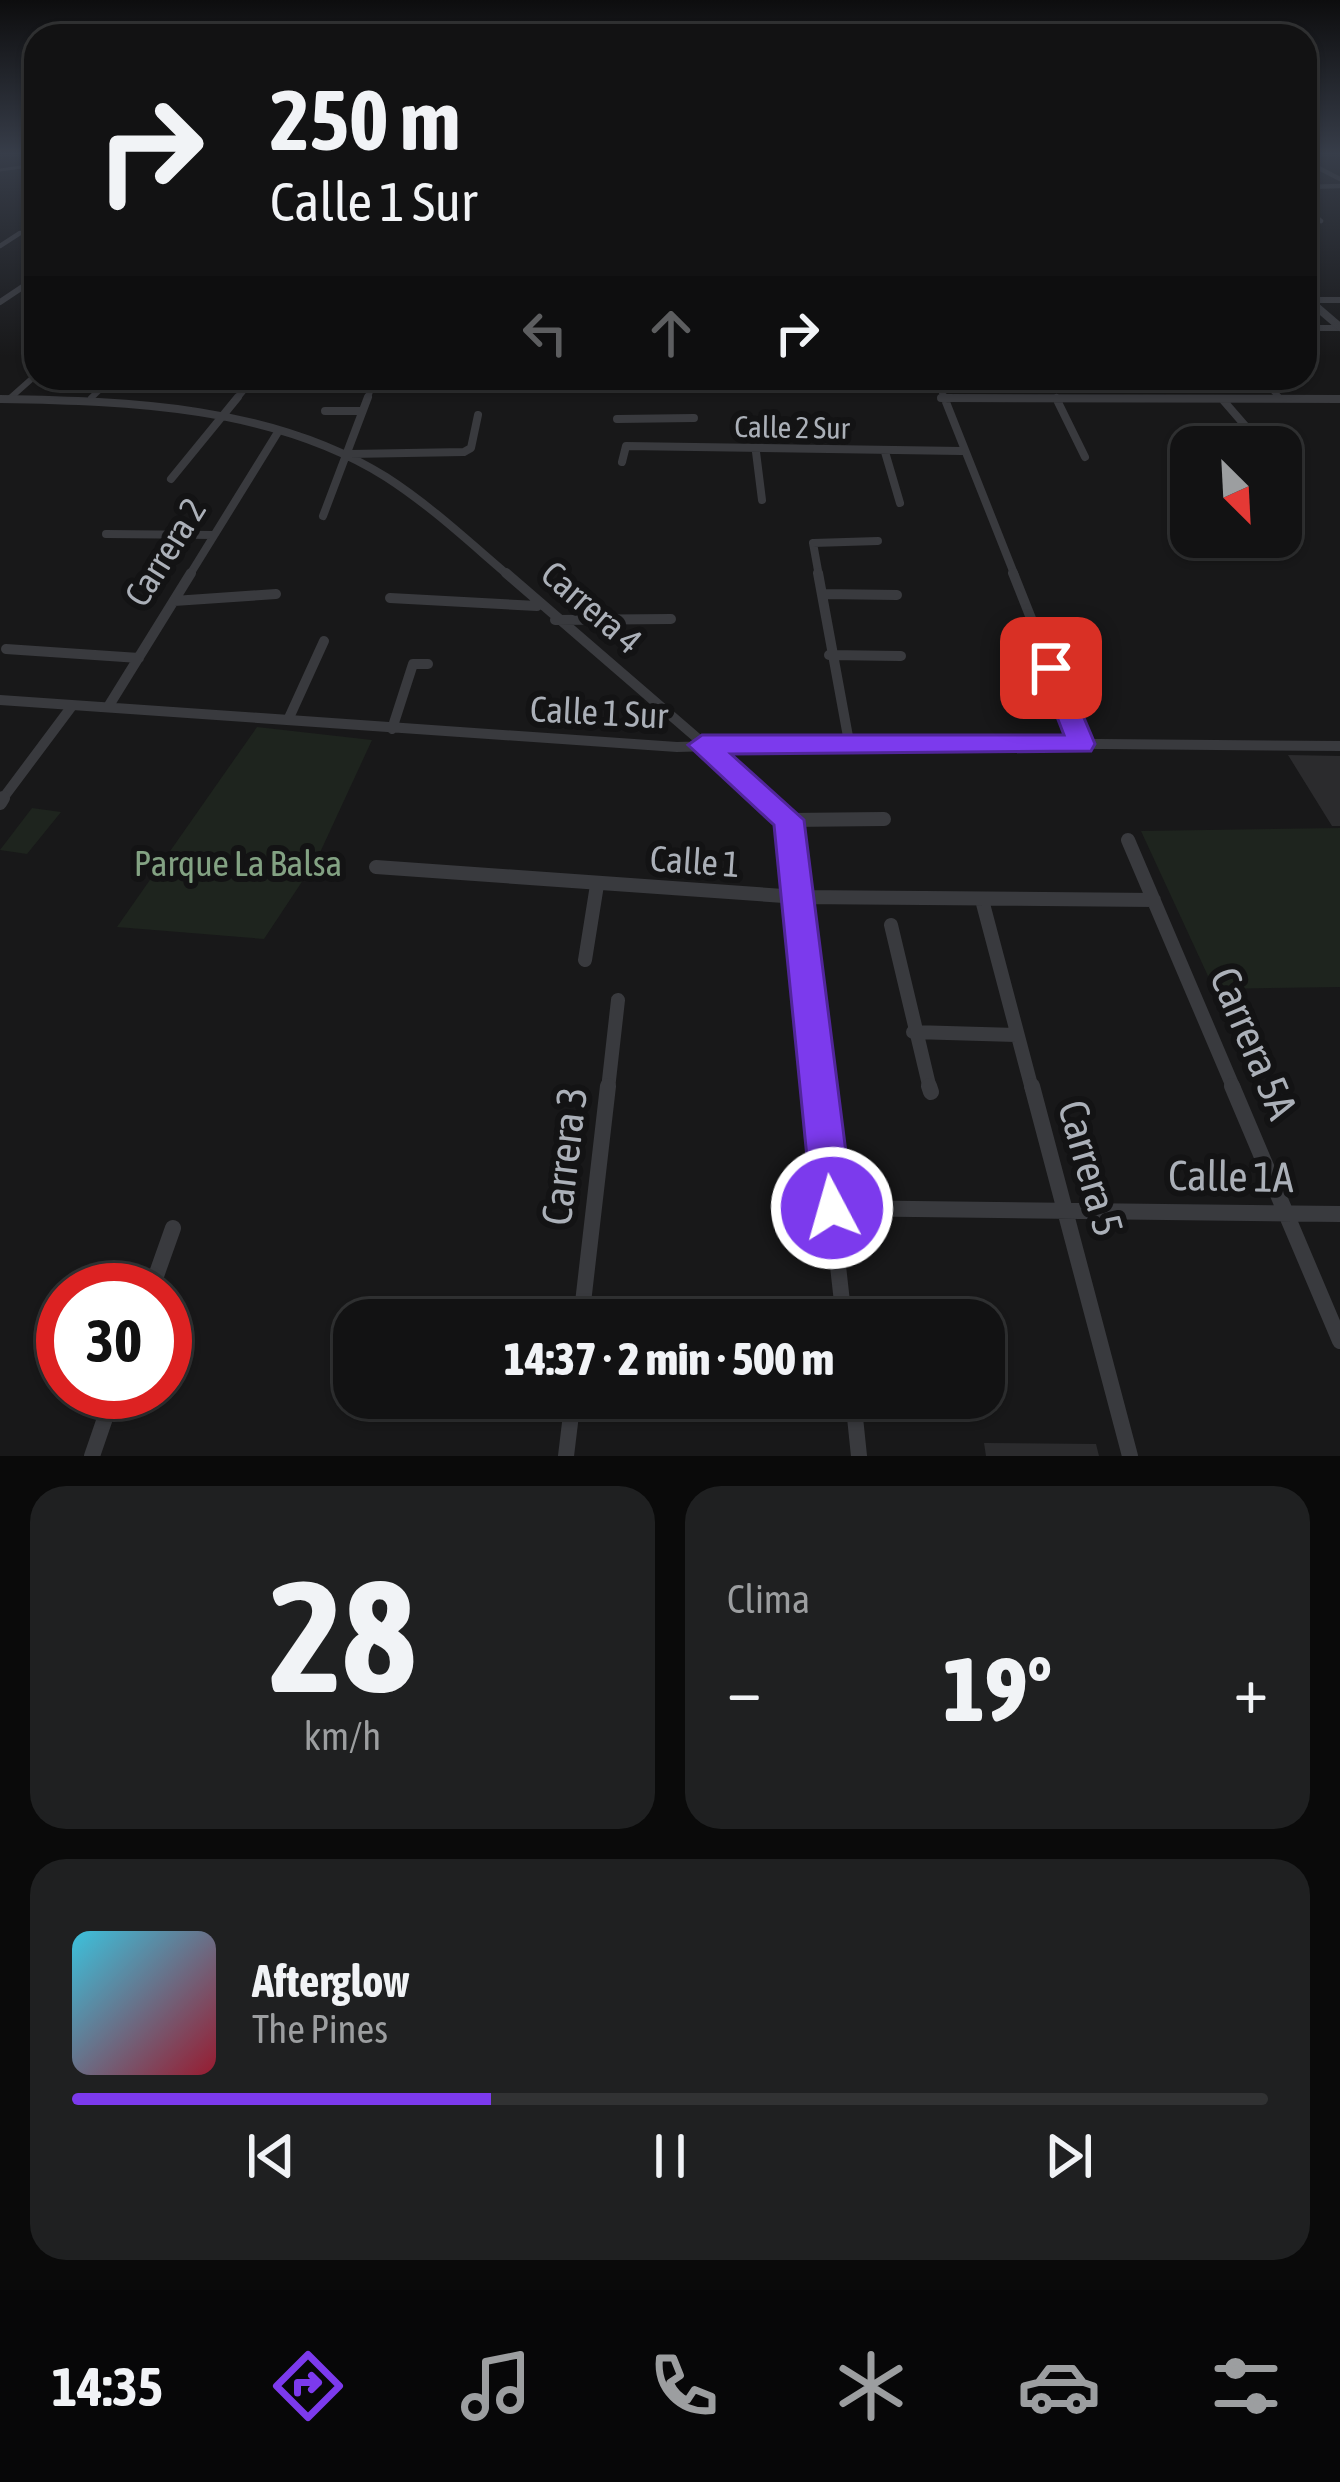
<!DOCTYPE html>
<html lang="es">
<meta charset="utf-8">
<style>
body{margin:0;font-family:"Asap Condensed",sans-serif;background:#1f2021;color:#f1f3f6;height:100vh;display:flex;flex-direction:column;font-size:45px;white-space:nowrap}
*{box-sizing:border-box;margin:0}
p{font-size:39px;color:#9c9ea0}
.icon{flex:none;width:66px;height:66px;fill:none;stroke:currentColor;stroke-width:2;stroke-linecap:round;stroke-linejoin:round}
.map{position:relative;height:1456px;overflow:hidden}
.panel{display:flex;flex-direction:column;gap:30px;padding:30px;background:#0a0a0a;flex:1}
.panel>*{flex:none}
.banner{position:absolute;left:24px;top:24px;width:1293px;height:366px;border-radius:36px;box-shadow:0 3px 9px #0004,0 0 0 3px #313233;background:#121213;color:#f1f3f6;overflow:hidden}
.needle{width:78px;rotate:156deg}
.fabs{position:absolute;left:1170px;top:426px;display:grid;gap:24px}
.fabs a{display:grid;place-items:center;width:132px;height:132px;border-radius:24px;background:#121213;box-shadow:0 3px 9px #0004,0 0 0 3px #313233;font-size:60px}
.speed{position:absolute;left:36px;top:1263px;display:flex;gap:24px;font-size:60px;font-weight:700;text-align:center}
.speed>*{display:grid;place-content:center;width:156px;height:156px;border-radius:50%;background:#121213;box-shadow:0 3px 9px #0004,0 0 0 3px #313233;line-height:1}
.speed .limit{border:18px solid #d22;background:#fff;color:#111}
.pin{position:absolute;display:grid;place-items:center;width:102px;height:102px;color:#fff;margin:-51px;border-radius:24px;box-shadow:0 6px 18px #0006}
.me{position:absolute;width:132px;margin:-66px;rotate:354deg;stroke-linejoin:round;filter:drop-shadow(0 0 9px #0008)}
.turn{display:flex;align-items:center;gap:42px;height:252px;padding:0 48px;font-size:54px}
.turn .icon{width:156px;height:156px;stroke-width:2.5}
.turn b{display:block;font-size:84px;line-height:102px}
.lanes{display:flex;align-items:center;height:114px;padding:0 48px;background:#0003;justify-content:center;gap:60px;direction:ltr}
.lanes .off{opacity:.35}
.big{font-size:90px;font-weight:800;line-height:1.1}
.panel .card{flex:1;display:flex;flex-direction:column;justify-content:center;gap:18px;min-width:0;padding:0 42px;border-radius:36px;background:#1f2021}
.panel .dial{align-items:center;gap:0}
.dial b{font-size:156px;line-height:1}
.song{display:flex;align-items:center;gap:36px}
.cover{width:144px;height:144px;border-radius:18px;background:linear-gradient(135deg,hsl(190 70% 55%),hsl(350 70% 35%))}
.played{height:12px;border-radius:6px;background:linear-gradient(90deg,#7c3aed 35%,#313233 35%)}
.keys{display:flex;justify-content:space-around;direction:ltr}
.heat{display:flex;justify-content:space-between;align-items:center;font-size:66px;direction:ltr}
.panel .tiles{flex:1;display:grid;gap:30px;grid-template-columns:1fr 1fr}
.card:last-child{grid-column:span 2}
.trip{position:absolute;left:333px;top:1299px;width:672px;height:120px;border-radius:36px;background:#121213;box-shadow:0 3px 9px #0004,0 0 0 3px #313233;font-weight:800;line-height:120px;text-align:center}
.menu{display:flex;height:192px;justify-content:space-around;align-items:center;background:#070708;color:#9c9ea0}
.menu .icon{width:84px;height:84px}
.menu .active{color:#7c3aed}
.menu b{font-size:54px;color:#f1f3f6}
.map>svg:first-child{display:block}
.green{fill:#1e241e}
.building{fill:#2b2b2d}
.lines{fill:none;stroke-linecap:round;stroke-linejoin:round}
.pedestrian{stroke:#393a3e;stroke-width:3}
.minor-far5{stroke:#393a3e;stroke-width:4.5}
.minor-far4{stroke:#393a3e;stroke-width:6}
.minor-far3{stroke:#393a3e;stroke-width:8}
.minor-far2{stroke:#393a3e;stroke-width:10}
.minor-far1{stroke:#393a3e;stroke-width:14}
.minor{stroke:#393a3e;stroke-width:16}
.tertiary{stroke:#393a3e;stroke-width:8}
.route{fill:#7c3aed;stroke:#51269a;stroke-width:3}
.labels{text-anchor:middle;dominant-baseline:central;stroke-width:12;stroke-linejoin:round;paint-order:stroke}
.far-street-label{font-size:30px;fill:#abb0b8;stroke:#131314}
.street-label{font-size:36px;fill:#abb0b8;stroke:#131314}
.park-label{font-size:36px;fill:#83a283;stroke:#131314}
.near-street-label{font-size:42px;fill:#abb0b8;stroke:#131314}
</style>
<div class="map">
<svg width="1340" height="1456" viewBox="0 0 1340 1456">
<rect width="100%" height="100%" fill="#181819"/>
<!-- green -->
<path class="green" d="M257,727L372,740L317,859L264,939L117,927Z
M32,808L61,812L27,854L0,850Z
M1340,828V987L1214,989L1141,831Z"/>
<!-- building -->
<path class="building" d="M1288,755L1340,756V826H1332Z
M984,1443L1096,1444L1099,1456H986Z"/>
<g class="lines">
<!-- pedestrian -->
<path class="pedestrian" d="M0,170L36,165"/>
<!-- minor-far5 -->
<path class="minor-far5" d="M1305,161L1340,179
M1305,187L1340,186
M1305,208L1321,221
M0,246L20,233"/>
<!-- minor-far4 -->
<path class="minor-far4" d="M1308,300H1340
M0,302L36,278
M1305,328H1340
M936,378L945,400
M1261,378L1281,399
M91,398L112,378
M941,398L1340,399
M0,399L63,400
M9,399L36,375
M236,400L254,378
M367,400L375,378"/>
<!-- minor-far3 -->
<path class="minor-far3" d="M944,397L1015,576
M941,398L1340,399
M1056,398L1085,457
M0,399C129,401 273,406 386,477C431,506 469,542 509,576
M1222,399L1255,437
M325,411H361
M617,419L694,418
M756,452L762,500
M885,452L900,503
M350,454L464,452L471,448L478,415
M622,462L626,446L961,451
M171,479L238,397
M323,516L368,397
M106,534L214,535
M189,576L278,432
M819,576L813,543L878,541"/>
<!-- minor-far2 -->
<path class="minor-far2" d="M506,573L770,801
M818,573L849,742
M1013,573L1081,744
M822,594L897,595
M390,598L537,606
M174,601L276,594
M555,620L671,619
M6,649L139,658
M829,655L901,656
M0,700L677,747L849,742L1340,746
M108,707L191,573
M288,720L324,641
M392,729L413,664H428
M1,801L72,706"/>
<!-- minor-far1 -->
<path class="minor-far1" d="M766,798L781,811L790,829L819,1089
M0,803L3,798
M789,820L884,819
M1128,840L1234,1089
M376,867L798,897L1154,900
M982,900L1032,1089
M891,925L930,1089
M585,960L597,885
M913,1032L1016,1035
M608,1089L618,1000"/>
<!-- minor -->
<path class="minor" d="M818,1086L844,1320
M929,1086L931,1092
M1032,1086L1130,1456
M1232,1086L1340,1341
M832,1208L1340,1214
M151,1290L173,1228
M581,1320L608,1086
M853,1398L859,1456
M92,1456L114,1392
M566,1456L573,1398"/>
<!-- tertiary -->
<path class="tertiary" d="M1305,297L1340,327"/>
</g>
<!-- sky -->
<linearGradient id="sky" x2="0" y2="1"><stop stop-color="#0d0d0e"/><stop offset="0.43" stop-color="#373d49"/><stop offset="1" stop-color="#373d49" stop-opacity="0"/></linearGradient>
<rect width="1340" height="357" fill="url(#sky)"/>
<!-- route -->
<path class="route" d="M1051,660L1063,668L1095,744L1091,751L731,754L804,820L853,1208L847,1223L832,1229L818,1223L812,1208L774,825L688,745L702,735H1064L1038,668Z"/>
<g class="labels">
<!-- far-street labels -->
<g class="far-street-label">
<text transform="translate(792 427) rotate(1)">Calle 2 Sur</text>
</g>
<!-- street labels -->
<g class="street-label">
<text transform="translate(165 552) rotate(-58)">Carrera 2</text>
<text transform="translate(592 607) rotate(41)">Carrera 4</text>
<text transform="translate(599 712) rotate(3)">Calle 1 Sur</text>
<text transform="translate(695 861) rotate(4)">Calle 1</text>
</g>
<!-- park labels -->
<g class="park-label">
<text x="238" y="863">Parque La Balsa</text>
</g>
<!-- near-street labels -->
<g class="near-street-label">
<text transform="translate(1254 1043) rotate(67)">Carrera 5A</text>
<text transform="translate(564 1156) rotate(-83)">Carrera 3</text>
<text transform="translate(1091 1168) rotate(74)">Carrera 5</text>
<text transform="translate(1231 1176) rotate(1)">Calle 1A</text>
</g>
</g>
</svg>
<div class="fabs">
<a><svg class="needle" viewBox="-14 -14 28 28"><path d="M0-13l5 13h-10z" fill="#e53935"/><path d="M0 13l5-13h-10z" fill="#9c9ea0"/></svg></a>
</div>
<div class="speed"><div class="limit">30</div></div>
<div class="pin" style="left:1051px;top:668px;background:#d93025"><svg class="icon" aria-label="arrive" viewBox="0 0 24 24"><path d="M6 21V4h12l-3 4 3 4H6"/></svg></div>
<svg class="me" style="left:832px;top:1208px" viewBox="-20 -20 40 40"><circle r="17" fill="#7c3aed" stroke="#fff" stroke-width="3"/><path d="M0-11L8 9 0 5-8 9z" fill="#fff"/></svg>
<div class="trip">14:37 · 2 min · 500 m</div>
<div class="banner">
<div class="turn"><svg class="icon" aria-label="right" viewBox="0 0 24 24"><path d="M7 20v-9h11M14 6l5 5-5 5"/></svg><div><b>250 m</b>Calle 1 Sur</div></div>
<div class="lanes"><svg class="icon off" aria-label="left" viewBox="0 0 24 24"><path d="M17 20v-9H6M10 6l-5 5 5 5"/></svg><svg class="icon off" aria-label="ahead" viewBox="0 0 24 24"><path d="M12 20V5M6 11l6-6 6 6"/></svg><svg class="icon" aria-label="right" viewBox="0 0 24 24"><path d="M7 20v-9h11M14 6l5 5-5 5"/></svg></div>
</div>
</div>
<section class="panel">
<div class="tiles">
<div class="card dial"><b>28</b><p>km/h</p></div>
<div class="card"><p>Clima</p>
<div class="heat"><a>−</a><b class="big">19°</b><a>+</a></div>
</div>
<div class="card">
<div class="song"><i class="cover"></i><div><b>Afterglow</b><p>The Pines</p></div></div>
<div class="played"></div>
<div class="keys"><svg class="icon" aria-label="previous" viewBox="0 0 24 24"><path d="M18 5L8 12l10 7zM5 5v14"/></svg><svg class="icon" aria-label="pause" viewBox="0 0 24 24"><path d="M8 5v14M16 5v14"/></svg><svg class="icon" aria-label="next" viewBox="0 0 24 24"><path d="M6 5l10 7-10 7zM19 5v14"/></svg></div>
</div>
</div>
</section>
<nav class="menu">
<b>14:35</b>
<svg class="icon active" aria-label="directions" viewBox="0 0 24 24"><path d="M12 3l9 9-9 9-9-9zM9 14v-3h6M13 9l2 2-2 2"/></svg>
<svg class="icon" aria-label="music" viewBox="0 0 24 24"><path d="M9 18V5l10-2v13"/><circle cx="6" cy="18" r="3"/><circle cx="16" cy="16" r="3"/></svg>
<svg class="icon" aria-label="phone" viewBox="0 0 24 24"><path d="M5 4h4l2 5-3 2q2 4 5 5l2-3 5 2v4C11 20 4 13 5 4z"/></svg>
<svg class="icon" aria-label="climate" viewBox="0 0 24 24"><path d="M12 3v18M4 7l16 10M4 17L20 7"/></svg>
<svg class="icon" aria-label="car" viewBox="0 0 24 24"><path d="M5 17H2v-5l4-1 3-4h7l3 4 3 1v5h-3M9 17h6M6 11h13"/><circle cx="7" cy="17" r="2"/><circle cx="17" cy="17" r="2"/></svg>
<svg class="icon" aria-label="filters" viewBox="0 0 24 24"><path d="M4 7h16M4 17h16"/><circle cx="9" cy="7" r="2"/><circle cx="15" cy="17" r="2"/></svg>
</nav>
